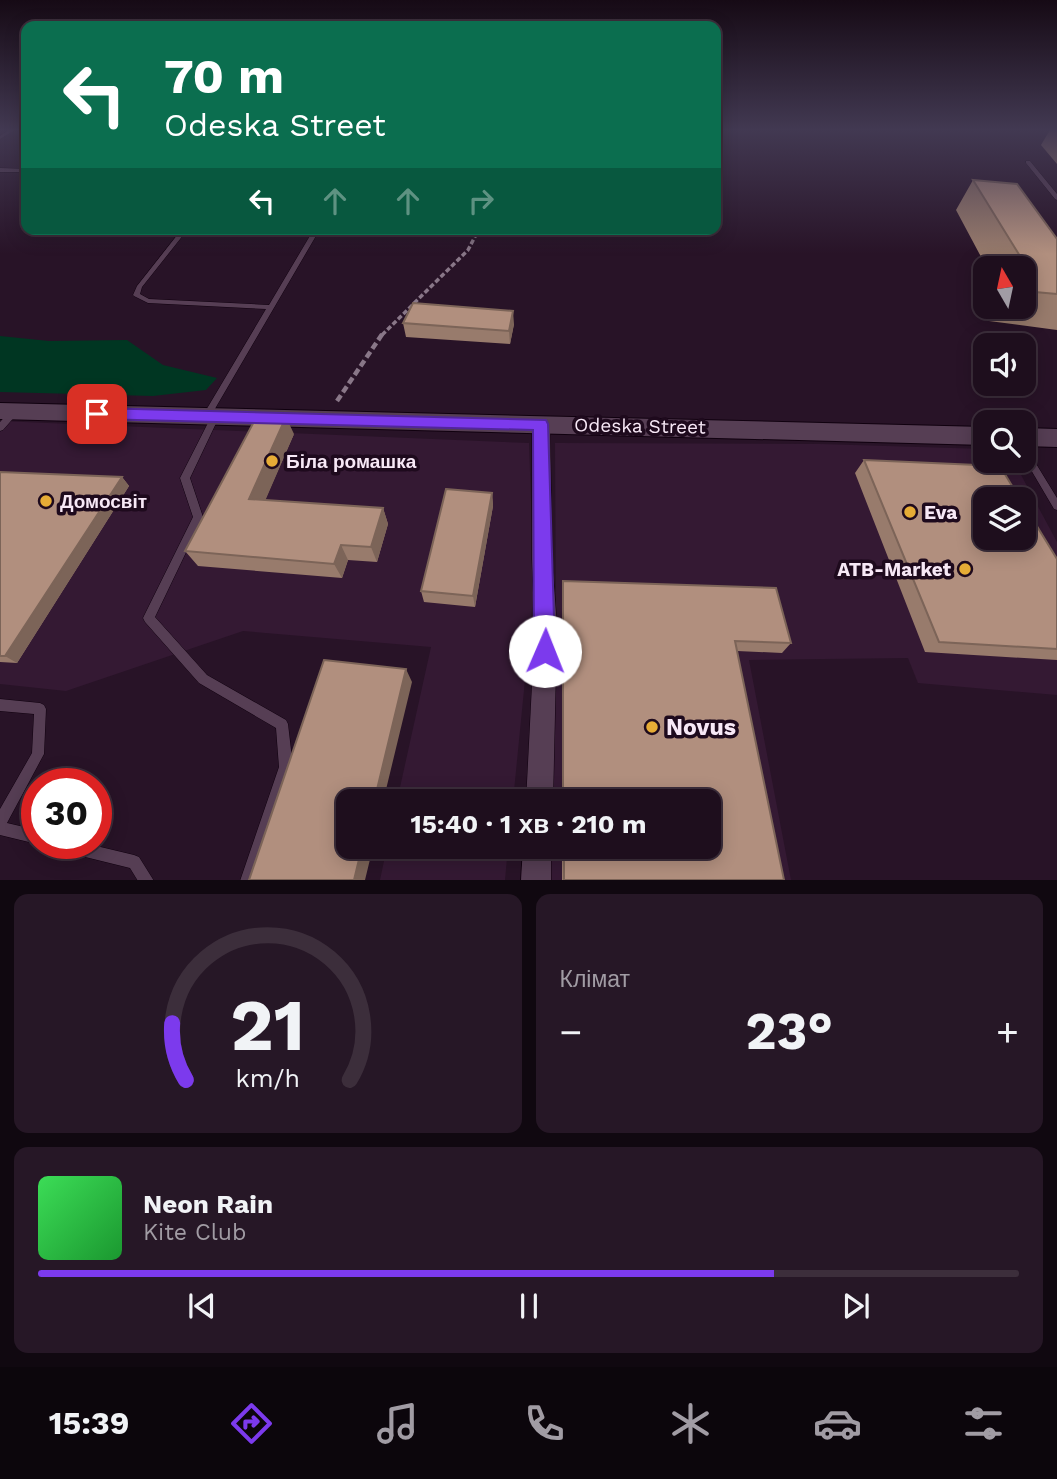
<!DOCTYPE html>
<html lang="uk">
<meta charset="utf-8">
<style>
body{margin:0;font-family:"Work Sans",sans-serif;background:#261726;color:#f1f3f6;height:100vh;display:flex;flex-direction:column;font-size:26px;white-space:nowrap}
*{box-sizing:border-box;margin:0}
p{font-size:23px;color:#a19ca4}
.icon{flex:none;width:38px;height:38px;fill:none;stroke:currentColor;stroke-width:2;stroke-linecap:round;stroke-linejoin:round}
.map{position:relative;height:880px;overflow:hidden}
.drawer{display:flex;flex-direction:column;gap:14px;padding:14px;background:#100810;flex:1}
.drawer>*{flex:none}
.guide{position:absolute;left:21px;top:21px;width:700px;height:214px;border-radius:14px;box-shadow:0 4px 18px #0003,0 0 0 2px #3c2e3b;background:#0b6e4f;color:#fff;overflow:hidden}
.needle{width:46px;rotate:351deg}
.tools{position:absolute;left:973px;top:256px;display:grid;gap:14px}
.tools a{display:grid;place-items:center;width:63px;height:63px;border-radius:14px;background:#1e0e1d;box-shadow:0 4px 18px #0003,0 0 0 2px #3c2e3b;font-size:35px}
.speed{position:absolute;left:21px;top:768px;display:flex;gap:14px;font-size:35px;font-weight:700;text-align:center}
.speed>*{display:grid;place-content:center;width:91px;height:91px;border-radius:50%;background:#1e0e1d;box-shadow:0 4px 18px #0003,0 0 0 2px #3c2e3b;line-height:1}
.speed .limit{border:10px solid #d22;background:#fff;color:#111}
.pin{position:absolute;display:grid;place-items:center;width:60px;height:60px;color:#fff;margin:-30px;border-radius:14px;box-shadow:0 4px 10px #0006}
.me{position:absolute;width:77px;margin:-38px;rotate:1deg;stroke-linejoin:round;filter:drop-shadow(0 0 5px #0008)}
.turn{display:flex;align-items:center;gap:24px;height:147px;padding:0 28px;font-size:32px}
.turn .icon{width:91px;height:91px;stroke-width:2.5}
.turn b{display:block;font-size:49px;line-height:60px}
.lanes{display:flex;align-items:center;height:66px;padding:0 28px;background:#0003;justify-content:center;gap:35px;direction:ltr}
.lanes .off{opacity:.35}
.big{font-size:52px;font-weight:700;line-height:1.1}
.drawer .tile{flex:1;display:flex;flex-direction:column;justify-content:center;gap:10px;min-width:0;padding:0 24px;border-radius:14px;background:#261726}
.drawer .dial{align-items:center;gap:0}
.dial svg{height:182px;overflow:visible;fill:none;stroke:#3c2e3b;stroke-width:7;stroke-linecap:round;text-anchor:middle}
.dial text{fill:#f1f3f6;stroke:none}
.song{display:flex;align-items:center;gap:21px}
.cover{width:84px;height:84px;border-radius:10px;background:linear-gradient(135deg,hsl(130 70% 55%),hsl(130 70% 35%))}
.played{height:7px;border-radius:4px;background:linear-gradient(90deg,#7c3aed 75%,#3c2e3b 75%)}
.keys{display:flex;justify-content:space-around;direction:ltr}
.heat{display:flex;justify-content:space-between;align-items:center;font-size:38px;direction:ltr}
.drawer .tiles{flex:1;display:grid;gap:14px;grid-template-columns:1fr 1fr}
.tile:last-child{grid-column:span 2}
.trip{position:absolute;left:336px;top:789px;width:385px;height:70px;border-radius:14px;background:#1e0e1d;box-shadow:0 4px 18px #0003,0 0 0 2px #3c2e3b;font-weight:700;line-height:70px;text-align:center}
.dock{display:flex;height:112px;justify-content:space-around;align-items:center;background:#0c060c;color:#a19ca4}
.dock .icon{width:49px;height:49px}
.dock .current{color:#7c3aed}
.dock b{font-size:32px;color:#f1f3f6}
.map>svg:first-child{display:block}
.built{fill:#341933;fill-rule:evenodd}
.green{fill:#003622}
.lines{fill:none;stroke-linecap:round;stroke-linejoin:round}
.lane-casing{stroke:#10010f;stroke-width:1}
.street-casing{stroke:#10010f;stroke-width:1}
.secondary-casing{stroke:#10010f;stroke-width:2}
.path-far1{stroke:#897788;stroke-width:3.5;stroke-dasharray:5 2.5;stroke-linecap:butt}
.path{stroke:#897788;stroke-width:4.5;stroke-dasharray:7 3.5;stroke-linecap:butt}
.lane{fill:#563e54;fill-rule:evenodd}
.street{fill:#563e54;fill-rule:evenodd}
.secondary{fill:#563e54;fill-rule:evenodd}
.wall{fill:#987b6c}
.shaded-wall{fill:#7c6458}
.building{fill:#b18f7e;stroke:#7c6458;stroke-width:2}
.route{fill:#7c3aed;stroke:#51269a;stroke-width:2}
.poi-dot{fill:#e6ac36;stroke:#1e0a1d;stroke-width:2.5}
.labels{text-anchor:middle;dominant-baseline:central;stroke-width:7;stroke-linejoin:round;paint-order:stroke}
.street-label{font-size:19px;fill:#f7e8f6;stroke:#1e0a1d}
.poi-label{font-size:19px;font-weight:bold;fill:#f7e8f6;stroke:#1e0a1d;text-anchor:start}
.near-poi-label{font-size:23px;font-weight:bold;fill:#f7e8f6;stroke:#1e0a1d;text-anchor:start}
</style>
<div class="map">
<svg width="1057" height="881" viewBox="0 0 1057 881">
<rect width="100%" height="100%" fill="#281327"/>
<!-- built -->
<path class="built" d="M0,421L529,443L534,589L513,801H397L431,647L243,631L66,691L0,684Z
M555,443L820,444L985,449V460H1013L1057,542V695L918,683L908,658L749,660L791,880L548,881L549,847H709V802L551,801L556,619ZM985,499H1024V537H985Z
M387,847H508L505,880H380Z"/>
<!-- green -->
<path class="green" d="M0,336L49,341L127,340L163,365L217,378L206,390L153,396L0,392Z"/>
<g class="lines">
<!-- lane casing -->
<g class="lane-casing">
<path id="lane" d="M9,130H15L0,139V136Z
M1026,161H1030L1057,194V200L1055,199L1026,163Z
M0,168L26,169V172H0Z
M182,229H188L142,287L140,294L149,299L269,305L314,229H320L209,419L206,420L202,417L266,309L148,303L134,296L133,295L137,286Z
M14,409L17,410L18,412L17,414L3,430L0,431V422L11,410Z
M215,414L219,417L190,478L203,517L155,617L207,675L286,720L288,724L293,767L254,881H240L279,767L276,728L199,683L145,622L143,618L193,517L180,478L211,417Z
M1024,448L1027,449L1057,498V510L1054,509L1024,458Z
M0,699L40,703L44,705L46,709L44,754L7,823L37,830V844H38H37L0,835V809L32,753L34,714L0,711Z
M54,844H88L134,855L139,857L154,881H138L130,868L61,851L56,849Z"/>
</g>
<!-- street casing -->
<g class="street-casing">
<path id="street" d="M541,418L550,424L552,559L557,626L553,802H526L535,626L532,559V424Z
M523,847H551V881H521Z"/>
</g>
<!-- secondary casing -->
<g class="secondary-casing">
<path id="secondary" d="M0,403L985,427V445L0,419Z
M1024,428L1057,429V447L1024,446Z"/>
</g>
<!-- path-far1 -->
<path class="path-far1" d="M382,335L468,250L479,229"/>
<!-- path -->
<path class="path" d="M337,401L383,333"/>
<!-- lane -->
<use href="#lane" class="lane"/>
<!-- street -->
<use href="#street" class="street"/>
<!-- secondary -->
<use href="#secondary" class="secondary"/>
</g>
<!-- wall -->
<path class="wall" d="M1050,130H1057V164L1041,145Z
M973,180L1057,239V330L989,321L977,297L985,286V306H1024V268H987L956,210Z
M403,323L514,324L510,344L406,337Z
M294,434L265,500L383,508L388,524L377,562L348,560L342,578L198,566L185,551Z
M864,460L1057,559V660L925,652L855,473Z
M0,472L122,477L129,486L17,663L0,662Z
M492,493L493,506L475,607L424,602L421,591Z
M563,581L791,643L782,653L737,651L784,880H562V847H709V802H562V593Z"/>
<!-- shaded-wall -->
<path class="shaded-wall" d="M513,311L514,324L510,344L509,331Z
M286,417L294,434L259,515L249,499Z
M122,477L129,486L17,663L5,656Z
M492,493L493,506L475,607L473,596Z
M383,508L388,524L377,562L371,547Z
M341,545L348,560L342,578L334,564Z
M406,669L412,682L383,802H374Z
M362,847H373L365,880H354Z"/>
<!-- building -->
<path class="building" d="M973,180L1017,184L1057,239V294L1024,291V268L1028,269Z
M999,266L1020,268H1000Z
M413,303L513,311L509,331L403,323Z
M257,416L286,417L249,499L383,508L371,547L341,545L334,564L185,551Z
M864,460L1000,466L1020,499H985V537H1024V505L1057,559V649L939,642Z
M0,472L122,477L5,656H0Z
M446,489L492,493L473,596L421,591Z
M563,581L776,588L791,643L735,641L784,880H564V847H709V802H563Z
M324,660L406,669L374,802H348V847H362L354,880H249Z"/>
<!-- sky -->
<linearGradient id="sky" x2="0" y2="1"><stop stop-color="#160a15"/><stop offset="0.51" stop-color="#423952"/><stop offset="1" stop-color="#423952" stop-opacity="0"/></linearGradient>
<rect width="1057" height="254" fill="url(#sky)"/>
<!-- route -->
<path class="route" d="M97,408L546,420L548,424L555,651L552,659L545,662L537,659L534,651L533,430L97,419L89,414Z"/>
<!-- markers -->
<g class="poi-dot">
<circle cx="272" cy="461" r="7"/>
<circle cx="46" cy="501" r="7"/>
<circle cx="910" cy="512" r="7"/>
<circle cx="965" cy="569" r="7"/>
<circle cx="652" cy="727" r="7"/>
</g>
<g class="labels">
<!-- street labels -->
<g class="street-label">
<text transform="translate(640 426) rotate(1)">Odeska Street</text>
</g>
<!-- poi labels -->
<g class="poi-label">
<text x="286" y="461">Біла ромашка</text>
<text x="60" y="501">Домосвіт</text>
<text x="924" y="512">Eva</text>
<text x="951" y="569" text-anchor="end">ATB-Market</text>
</g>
<!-- near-poi labels -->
<g class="near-poi-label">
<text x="666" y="727">Novus</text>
</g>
</g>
</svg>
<div class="tools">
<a><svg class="needle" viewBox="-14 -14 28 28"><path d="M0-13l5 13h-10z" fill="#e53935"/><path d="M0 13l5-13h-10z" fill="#a19ca4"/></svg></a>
<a><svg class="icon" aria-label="sound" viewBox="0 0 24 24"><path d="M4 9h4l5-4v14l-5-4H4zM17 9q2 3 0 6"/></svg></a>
<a><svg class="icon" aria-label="search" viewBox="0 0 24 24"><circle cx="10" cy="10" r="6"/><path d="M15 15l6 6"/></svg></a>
<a><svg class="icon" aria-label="layers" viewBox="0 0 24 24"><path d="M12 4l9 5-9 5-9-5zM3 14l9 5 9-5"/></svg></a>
</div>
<div class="speed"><div class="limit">30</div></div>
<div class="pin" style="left:97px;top:414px;background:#d93025"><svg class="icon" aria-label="arrive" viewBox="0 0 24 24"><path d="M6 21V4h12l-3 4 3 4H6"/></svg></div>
<svg class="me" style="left:545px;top:651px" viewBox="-20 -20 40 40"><circle r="19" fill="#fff"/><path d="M0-13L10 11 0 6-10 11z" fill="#7c3aed"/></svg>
<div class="trip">15:40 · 1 хв · 210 m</div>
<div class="guide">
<div class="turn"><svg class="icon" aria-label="left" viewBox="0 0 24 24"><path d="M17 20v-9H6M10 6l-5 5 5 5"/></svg><div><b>70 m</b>Odeska Street</div></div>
<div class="lanes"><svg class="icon" aria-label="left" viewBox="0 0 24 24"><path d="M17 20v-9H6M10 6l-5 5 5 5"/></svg><svg class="icon off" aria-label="ahead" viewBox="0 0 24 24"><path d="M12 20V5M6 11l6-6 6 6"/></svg><svg class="icon off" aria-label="ahead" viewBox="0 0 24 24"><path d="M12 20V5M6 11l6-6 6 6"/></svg><svg class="icon off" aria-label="right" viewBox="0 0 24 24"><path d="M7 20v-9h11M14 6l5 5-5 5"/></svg></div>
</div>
</div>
<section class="drawer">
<div class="tiles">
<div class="tile dial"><svg viewBox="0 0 100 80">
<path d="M14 69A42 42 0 1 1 86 69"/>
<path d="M14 69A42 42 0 0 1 8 44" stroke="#7c3aed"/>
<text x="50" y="56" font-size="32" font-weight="700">21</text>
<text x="50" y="72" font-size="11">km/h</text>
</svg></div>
<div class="tile"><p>Клімат</p>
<div class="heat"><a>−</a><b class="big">23°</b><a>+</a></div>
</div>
<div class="tile">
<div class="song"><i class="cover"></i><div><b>Neon Rain</b><p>Kite Club</p></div></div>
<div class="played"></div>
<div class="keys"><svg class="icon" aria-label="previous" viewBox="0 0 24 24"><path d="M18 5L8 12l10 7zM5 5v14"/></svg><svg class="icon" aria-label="pause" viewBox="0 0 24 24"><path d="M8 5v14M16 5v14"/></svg><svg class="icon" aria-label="next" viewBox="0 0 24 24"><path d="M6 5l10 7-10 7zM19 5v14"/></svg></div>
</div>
</div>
</section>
<nav class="dock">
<b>15:39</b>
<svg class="icon current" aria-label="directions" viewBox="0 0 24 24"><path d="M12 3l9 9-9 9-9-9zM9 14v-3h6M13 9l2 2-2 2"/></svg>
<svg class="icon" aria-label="music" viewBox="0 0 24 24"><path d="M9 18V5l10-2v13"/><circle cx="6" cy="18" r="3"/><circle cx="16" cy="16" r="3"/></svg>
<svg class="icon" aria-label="phone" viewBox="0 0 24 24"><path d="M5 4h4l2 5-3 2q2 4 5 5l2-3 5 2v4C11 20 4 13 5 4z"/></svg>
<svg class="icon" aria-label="climate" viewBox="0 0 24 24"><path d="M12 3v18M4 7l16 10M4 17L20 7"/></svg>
<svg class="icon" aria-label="car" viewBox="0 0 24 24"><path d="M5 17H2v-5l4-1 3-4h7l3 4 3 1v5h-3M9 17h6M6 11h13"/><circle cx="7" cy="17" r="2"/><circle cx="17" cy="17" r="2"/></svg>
<svg class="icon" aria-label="filters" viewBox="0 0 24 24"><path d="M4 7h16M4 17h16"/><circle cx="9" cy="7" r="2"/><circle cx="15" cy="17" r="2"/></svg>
</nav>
